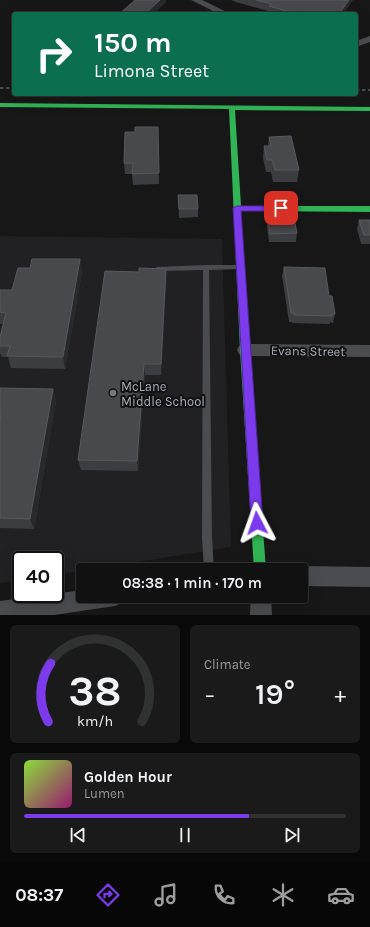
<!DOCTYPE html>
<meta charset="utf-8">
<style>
body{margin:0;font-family:Karla,sans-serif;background:#1a1a1a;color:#f1f3f6;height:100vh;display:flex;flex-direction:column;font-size:15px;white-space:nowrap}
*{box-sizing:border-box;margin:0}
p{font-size:13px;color:#9c9d9f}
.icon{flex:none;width:22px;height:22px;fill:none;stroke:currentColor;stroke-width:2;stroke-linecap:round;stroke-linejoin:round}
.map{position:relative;height:615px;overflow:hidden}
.panel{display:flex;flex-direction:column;gap:10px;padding:10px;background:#090909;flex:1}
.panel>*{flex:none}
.top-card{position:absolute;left:12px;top:12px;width:346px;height:84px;border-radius:4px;box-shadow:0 4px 16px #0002,0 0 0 1px #303131;background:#0b6e4f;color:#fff;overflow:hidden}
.speed{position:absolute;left:12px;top:551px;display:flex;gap:8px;font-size:20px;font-weight:700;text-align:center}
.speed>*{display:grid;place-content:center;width:52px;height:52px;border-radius:50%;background:#111;box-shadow:0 4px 16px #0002,0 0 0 1px #303131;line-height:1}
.speed .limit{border:2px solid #111;border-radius:6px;background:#fff;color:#111}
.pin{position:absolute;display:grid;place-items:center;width:34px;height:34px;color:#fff;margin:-17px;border-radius:8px;box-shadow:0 2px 6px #0006}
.me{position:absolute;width:44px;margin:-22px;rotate:356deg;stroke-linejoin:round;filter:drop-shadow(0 0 3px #0008)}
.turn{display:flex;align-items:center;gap:14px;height:84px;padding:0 16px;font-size:18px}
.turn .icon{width:52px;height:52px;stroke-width:2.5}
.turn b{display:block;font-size:28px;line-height:34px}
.big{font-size:30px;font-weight:600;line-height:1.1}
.panel .tile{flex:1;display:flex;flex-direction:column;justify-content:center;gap:6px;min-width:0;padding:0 14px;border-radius:6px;background:#1a1a1a}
.panel .dial{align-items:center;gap:0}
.dial svg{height:104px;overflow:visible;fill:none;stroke:#303131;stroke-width:7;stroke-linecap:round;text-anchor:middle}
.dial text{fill:#f1f3f6;stroke:none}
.song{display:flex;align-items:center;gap:12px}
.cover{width:48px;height:48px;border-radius:6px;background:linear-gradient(135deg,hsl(90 70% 55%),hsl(320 70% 35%))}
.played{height:4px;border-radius:2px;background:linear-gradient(90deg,#7c3aed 70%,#303131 70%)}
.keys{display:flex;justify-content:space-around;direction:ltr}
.heat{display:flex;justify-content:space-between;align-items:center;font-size:22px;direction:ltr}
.panel .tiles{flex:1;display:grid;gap:10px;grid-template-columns:1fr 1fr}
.tile:last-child{grid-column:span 2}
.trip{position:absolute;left:76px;top:563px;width:232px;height:40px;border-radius:4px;background:#111;box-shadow:0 4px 16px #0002,0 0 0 1px #303131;font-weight:600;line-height:40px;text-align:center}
.tab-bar{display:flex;height:64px;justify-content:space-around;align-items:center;background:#070707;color:#9c9d9f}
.tab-bar .icon{width:28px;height:28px}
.tab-bar .selected{color:#7c3aed}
.tab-bar b{font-size:18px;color:#f1f3f6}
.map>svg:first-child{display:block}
.built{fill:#212124}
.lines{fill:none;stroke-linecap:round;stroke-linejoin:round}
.lane{fill:#4b4c50;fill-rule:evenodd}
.street{fill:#4b4c50;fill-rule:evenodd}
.fast{fill:#30b455;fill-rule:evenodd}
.rail{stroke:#4b4c4f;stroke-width:2;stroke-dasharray:3.5 2.5;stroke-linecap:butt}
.wall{fill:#3c3d40}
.shaded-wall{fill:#28292a}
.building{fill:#48494d;stroke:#57595e}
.route{fill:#7c3aed;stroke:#51269a}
.poi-dot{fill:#757880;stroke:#111113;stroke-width:1.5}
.labels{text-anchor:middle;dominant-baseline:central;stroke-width:4;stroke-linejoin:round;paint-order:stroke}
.street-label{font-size:13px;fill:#a8adb8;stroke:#111113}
.poi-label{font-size:13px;fill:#a8adb8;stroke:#111113;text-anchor:start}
</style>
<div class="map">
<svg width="370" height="615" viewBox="0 0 370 615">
<rect width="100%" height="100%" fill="#171717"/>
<!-- built -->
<path class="built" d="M0,236L222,239L231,547L55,575V560H21V580L0,583Z"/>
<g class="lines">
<!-- lane -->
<path class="lane" d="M206,265H239L242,267L239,269L209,270L212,537L214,570H204L202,537L203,270L157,271L154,269L157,267Z"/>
<!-- street -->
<path class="street" d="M191,0H202L231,14H219Z
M370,36V42L356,47V41Z
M245,344L370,345V357L245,356L239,354L237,350L239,346Z
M301,566L370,567V587L301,586V570H293Z
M83,590V596H125L122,603L115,606L54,615H0V601Z
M251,596H271L272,615H250Z"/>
<!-- fast -->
<path class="fast" d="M0,103L370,107V111L235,110L241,206H370V212L241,211L250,350L266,570H254L240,350L229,109L0,107Z"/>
<!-- rail -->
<path class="rail" d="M0,88H14
M356,90H370"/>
</g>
<!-- wall -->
<path class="wall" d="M231,0H353L352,1L343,14H268V11L236,2Z
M158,127L159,184L133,185L132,174H125L124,163L135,132Z
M269,137L299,170L297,182H273L271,172H266L263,158L264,146H268Z
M178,195L198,209V217L179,218Z
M268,219L297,233L296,242H269L267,227Z
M359,220H370V244H361L357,229Z
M80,259L82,272L65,369L11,368L8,357H2L0,353V337L3,324H0V290H12L30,268Z
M284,267L329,296L335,314L333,323L330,322V324L292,323V322H289L282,276Z
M166,269V281L161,375H145L138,471L81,470L78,460L139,272Z
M0,388L53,389L56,401L34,529L0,528Z"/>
<!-- shaded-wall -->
<path class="shaded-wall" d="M160,0H166V2L154,14H145Z
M349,0H353L352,1L343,14H339Z
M80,259L82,272L65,369L63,357Z
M166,269V281L161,375V364Z
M144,364L145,375L138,471L137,461Z
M53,389L56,401L34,529L30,519Z"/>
<!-- building -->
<path class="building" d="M135,0H160L145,14H119Z
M256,0H349L339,14H311L300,11L297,14L269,6L272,4Z
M135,127H158L159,173L132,174L133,163H124L125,132H135Z
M291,136L299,170H275L272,160H267L264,146H271L269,137Z
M178,195H197L198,209H179Z
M294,218L297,233L270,234L268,219Z
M359,220H370V235H364Z
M32,259H80L63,357L7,356L10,346H0V337L6,313L0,312V290H12L18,268H30Z
M284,267L325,268L329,296H332L335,314H332V316L294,315V313H291Z
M139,268L166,269L161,364H144L137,461L78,460L105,271L139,272Z
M0,388L53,389L30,519L0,518V419L1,415H0Z"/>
<!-- route -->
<path class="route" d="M237,206H281L285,208L281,211H241L263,523L261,527L257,529L253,527L251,523L233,208Z"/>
<!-- markers -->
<circle class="poi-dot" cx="113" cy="393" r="4"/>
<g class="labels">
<!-- street labels -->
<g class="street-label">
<text transform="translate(308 351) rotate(1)">Evans Street</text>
</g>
<!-- poi labels -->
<g class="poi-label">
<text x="121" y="386">McLane<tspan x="121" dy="15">Middle School</tspan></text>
</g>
</g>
</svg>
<div class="speed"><div class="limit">40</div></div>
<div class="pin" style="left:281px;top:208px;background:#d93025"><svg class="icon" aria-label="arrive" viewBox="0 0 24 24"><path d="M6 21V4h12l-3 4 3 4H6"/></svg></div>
<svg class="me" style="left:257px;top:523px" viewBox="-20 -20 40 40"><path d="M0-17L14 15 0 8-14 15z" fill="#7c3aed" stroke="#fff" stroke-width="4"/></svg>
<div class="trip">08:38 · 1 min · 170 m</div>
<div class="top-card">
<div class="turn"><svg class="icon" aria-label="right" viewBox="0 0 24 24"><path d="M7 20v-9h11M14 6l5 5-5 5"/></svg><div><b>150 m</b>Limona Street</div></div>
</div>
</div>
<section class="panel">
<div class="tiles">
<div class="tile dial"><svg viewBox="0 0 100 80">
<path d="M14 69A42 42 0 1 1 86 69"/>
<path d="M14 69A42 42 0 0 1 16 24" stroke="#7c3aed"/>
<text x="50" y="56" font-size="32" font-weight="700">38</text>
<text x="50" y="72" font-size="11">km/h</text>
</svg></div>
<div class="tile"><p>Climate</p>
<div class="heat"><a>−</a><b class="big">19°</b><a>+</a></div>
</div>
<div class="tile">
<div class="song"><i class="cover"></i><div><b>Golden Hour</b><p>Lumen</p></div></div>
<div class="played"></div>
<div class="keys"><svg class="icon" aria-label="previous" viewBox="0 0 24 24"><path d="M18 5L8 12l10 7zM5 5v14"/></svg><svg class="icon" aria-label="pause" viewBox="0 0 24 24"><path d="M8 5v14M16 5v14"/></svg><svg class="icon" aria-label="next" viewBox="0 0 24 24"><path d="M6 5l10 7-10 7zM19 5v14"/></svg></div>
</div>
</div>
</section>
<nav class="tab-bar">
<b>08:37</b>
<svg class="icon selected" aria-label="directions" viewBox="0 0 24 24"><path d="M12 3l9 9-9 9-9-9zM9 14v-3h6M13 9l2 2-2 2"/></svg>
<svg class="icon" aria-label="music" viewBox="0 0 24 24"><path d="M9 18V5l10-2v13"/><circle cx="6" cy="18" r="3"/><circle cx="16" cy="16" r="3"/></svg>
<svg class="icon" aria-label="phone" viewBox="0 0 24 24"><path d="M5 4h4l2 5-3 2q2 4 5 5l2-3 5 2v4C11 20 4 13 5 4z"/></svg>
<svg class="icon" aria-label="climate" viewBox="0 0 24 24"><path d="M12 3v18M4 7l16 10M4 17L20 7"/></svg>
<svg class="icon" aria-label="car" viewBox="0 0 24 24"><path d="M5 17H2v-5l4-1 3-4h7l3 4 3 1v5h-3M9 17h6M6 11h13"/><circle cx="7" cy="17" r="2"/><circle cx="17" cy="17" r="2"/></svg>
</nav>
